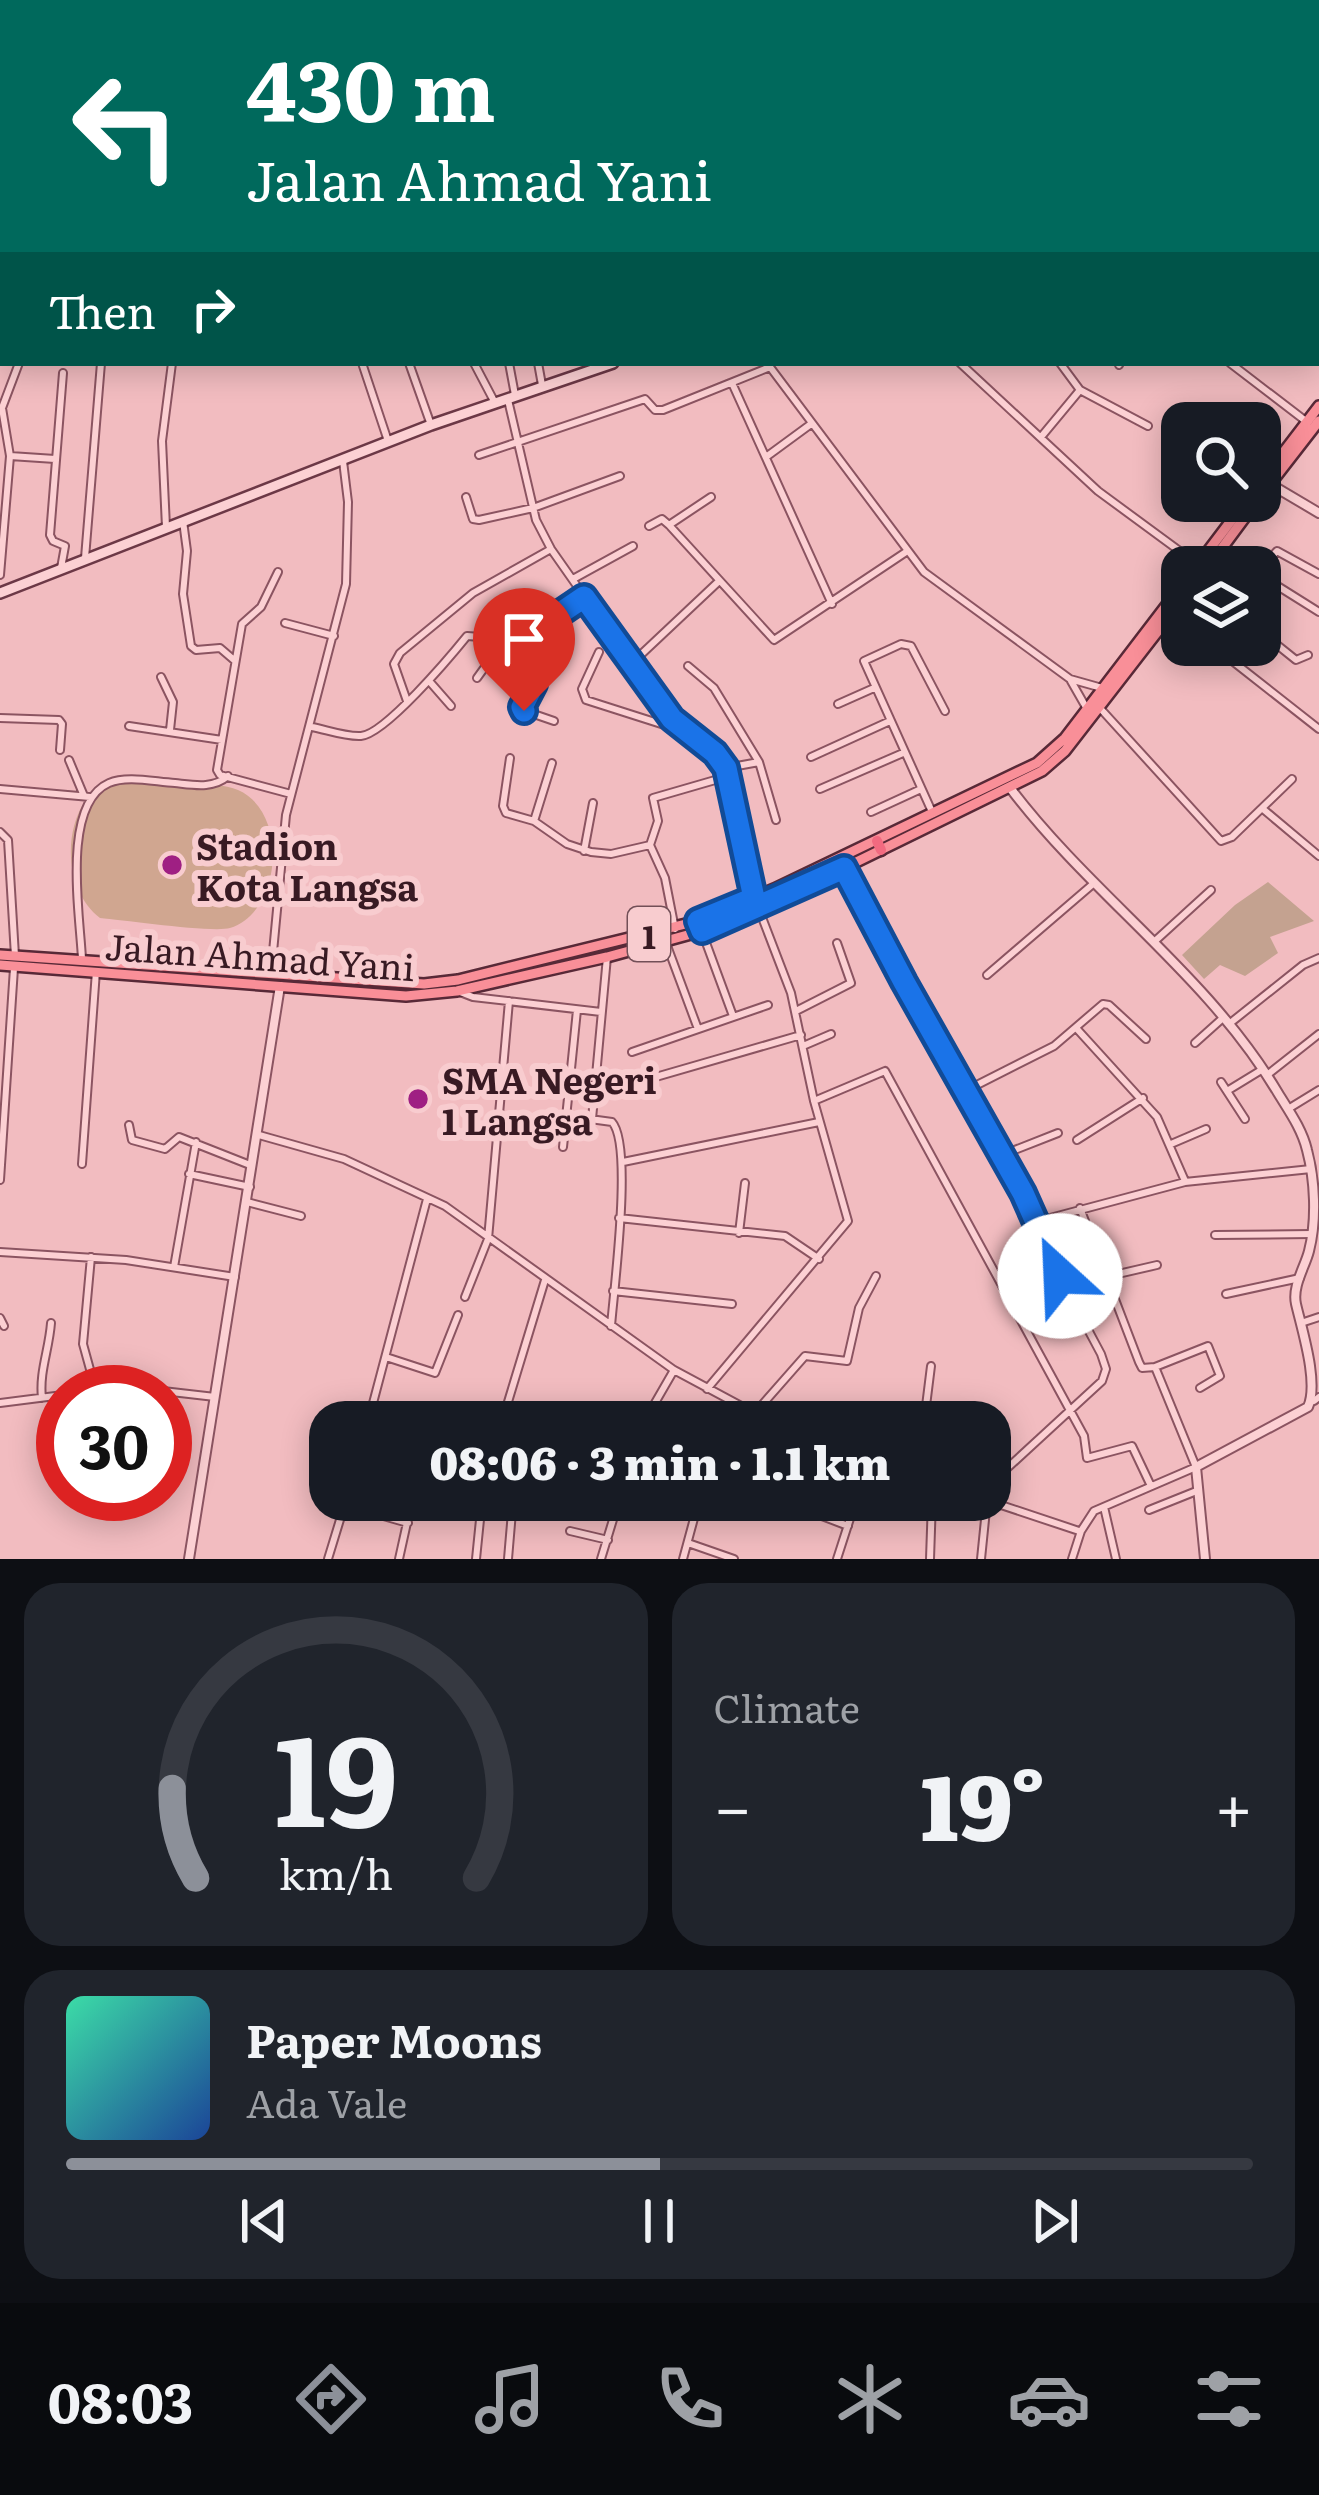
<!DOCTYPE html>
<meta charset="utf-8">
<style>
body{margin:0;font-family:Literata,serif;background:#20242c;color:#f1f3f6;height:100vh;display:flex;flex-direction:column;font-size:45px;white-space:nowrap}
*{box-sizing:border-box;margin:0}
p{font-size:39px;color:#9ea1a6}
.icon{flex:none;width:66px;height:66px;fill:none;stroke:currentColor;stroke-width:2;stroke-linecap:round;stroke-linejoin:round}
.map{position:relative;height:1559px;overflow:hidden}
.details{display:flex;flex-direction:column;gap:24px;padding:24px;background:#0d0f14;flex:1}
.details>*{flex:none}
.banner{position:absolute;left:0px;top:0px;width:1320px;height:366px;box-shadow:0 6px 30px #0003;background:#00695c;color:#fff;overflow:hidden}
.tools{position:absolute;left:1161px;top:402px;display:grid;gap:24px}
.tools a{display:grid;place-items:center;width:120px;height:120px;border-radius:24px;background:#171b24;box-shadow:0 6px 30px #0003;font-size:60px}
.speed{position:absolute;left:36px;top:1365px;display:flex;gap:24px;font-size:60px;font-weight:700;text-align:center}
.speed>*{display:grid;place-content:center;width:156px;height:156px;border-radius:50%;background:#171b24;box-shadow:0 6px 30px #0003;line-height:1}
.speed .limit{border:18px solid #d22;background:#fff;color:#111}
.pin{position:absolute;display:grid;place-items:center;width:102px;height:102px;color:#fff;margin:-123px -51px;border-radius:50% 50% 50% 0;rotate:-45deg;box-shadow:0 0 12px #0007}
.pin .icon{rotate:45deg}
.me{position:absolute;width:132px;margin:-66px;rotate:335deg;stroke-linejoin:round;filter:drop-shadow(0 0 9px #0008)}
.turn{display:flex;align-items:center;gap:42px;height:252px;padding:0 48px;font-size:54px}
.turn .icon{width:156px;height:156px;stroke-width:2.5}
.turn b{display:block;font-size:84px;line-height:102px}
.then{display:flex;align-items:center;height:114px;padding:0 48px;background:#0003;gap:24px;font-size:45px}
.big{font-size:90px;font-weight:800;line-height:1.1}
.details .tile{flex:1;display:flex;flex-direction:column;justify-content:center;gap:18px;min-width:0;padding:0 42px;border-radius:36px;background:#20242c}
.details .dial{align-items:center;gap:0}
.dial svg{height:312px;overflow:visible;fill:none;stroke:#363941;stroke-width:7;stroke-linecap:round;text-anchor:middle}
.dial text{fill:#f1f3f6;stroke:none}
.song{display:flex;align-items:center;gap:36px}
.cover{width:144px;height:144px;border-radius:18px;background:linear-gradient(135deg,hsl(160 70% 55%),hsl(220 70% 35%))}
.played{height:12px;border-radius:6px;background:linear-gradient(90deg,#8c9099 50%,#363941 50%)}
.keys{display:flex;justify-content:space-around;direction:ltr}
.heat{display:flex;justify-content:space-between;align-items:center;font-size:66px;direction:ltr}
.details .tiles{flex:1;display:grid;gap:24px;grid-template-columns:1fr 1fr}
.tile:last-child{grid-column:span 2}
.trip{position:absolute;left:309px;top:1401px;width:702px;height:120px;border-radius:36px;background:#171b24;box-shadow:0 6px 30px #0003;font-weight:800;line-height:120px;text-align:center}
.tabs{display:flex;height:192px;justify-content:space-around;align-items:center;background:#090b0e;color:#9ea1a6}
.tabs .icon{width:84px;height:84px}
.tabs .active{color:#8c9099}
.tabs b{font-size:54px;color:#f1f3f6}
.map>svg:first-child{display:block}
.green{fill:#d0a690}
.cemetery{fill:#c4a290}
.lines{fill:none;stroke-linecap:round;stroke-linejoin:round}
.minor-casing{stroke:#8b5461;stroke-width:10}
.tertiary-casing{stroke:#8b5461;stroke-width:12}
.secondary-casing{stroke:#6c3846;stroke-width:14}
.primary-casing{stroke:#582937;stroke-width:14}
.trunk-casing{stroke:#582937;stroke-width:15}
.minor{stroke:#fcd0d3;stroke-width:6}
.tertiary{stroke:#fcd0d3;stroke-width:8}
.secondary{stroke:#fcd0d3;stroke-width:9}
.primary{stroke:#f98f98;stroke-width:9}
.trunk{stroke:#f26a80;stroke-width:10}
.route-casing{stroke:#114b97;stroke-width:30}
.route{stroke:#1a73e8;stroke-width:21}
.poi-dot{fill:#9f1f83;stroke:#f8cccf;stroke-width:4.5}
.labels{text-anchor:middle;dominant-baseline:central;stroke-width:12;stroke-linejoin:round;paint-order:stroke}
.shield{fill:#f8cccf;stroke:#724f57;stroke-width:3}
.shield-label{font-size:33px;font-weight:bold;fill:#381a23}
.poi-label{font-size:36px;font-weight:bold;fill:#381a23;stroke:#f8cccf;text-anchor:start}
.street-label{font-size:36px;fill:#381a23;stroke:#f8cccf}
</style>
<div class="map">
<svg width="1319" height="1559" viewBox="0 0 1319 1559">
<rect width="100%" height="100%" fill="#f2bcc0"/>
<!-- green -->
<path class="green" d="M117,779C146,781 215,780 238,790C289,812 282,912 230,928C213,933 124,920 100,918C67,893 62,836 85,801C92,789 105,784 117,779Z"/>
<!-- cemetery -->
<path class="cemetery" d="M1268,882L1314,921L1270,937L1278,953L1245,976L1220,965L1204,979L1182,955L1235,905Z"/>
<g class="lines">
<!-- minor casing -->
<g class="minor-casing">
<path id="minor" d="M340,0V3
M386,0L394,3
M745,0V3
M884,0L890,3
M1273,0L1275,3
M97,3V0
M215,3L216,0
M561,3L562,0
M617,3V0
M670,3L671,0
M716,3V0
M830,3L831,0
M938,3L940,0
M1080,3L1081,0
M1199,3L1206,0
M1317,43H1319
M0,76L3,55
M0,144H3
M1317,168L1319,170
M1317,229L1319,231
M0,267H3
M1317,299L1319,301
M0,354H3
M1317,354L1319,356
M362,363L388,441
M409,363L431,425
M474,363L494,401
M509,363L515,395
M538,363L542,385
M767,363L924,572L1070,679L1102,688
M960,363L1098,491L1200,566
M1060,363L1080,390
M1230,363L1307,422
M1119,365L1120,363
M732,383L832,604
M508,400L536,520L551,549L659,703L726,768L754,898
M1041,437L1080,390L1148,426
M479,455L645,399L655,410H663L770,367
M10,456L55,459
M766,457L811,424
M466,497L473,519L479,520L533,508L620,476
M1218,501L1235,516
M183,521L187,551L183,594L191,646L196,650L220,648L234,660
M669,525L711,497
M649,526L662,519L669,525L774,640L906,552
M166,527L162,441L172,363
M85,558L101,363
M61,568L65,546L53,541L50,535L63,373
M1260,569L1277,551L1319,574
M278,572L261,607L242,624L217,770L220,775L291,794
M0,575L10,456L2,408L19,363
M1260,575L1319,612
M573,579L633,546
M1171,613L1182,622
M285,623L334,636
M534,631V684L522,710L554,721
M1260,631L1296,660L1308,655
M1212,645L1319,729
M599,652L582,689L586,700L680,730
M632,663L717,583
M688,666L714,688L759,762
M161,677L173,702L170,730
M477,678L490,660L493,644L534,631L584,597
M1071,681L1087,709
M430,682L451,706
M407,701L394,664L400,653L473,593L551,549
M838,704L874,688
M1099,707L1221,841L1232,837L1292,779
M0,718L59,720L62,724L60,750
M129,726L222,740
M312,727C327,730 346,737 361,736C385,734 450,657 467,636L481,637L491,646
M811,757L890,721
M510,758L503,806L506,813L534,821L567,844L591,852L611,854L650,845
M69,760L84,796
M726,768L759,762L776,820
M0,789L90,797
M820,789L903,753
M1263,809L1319,856
M871,812L921,789
M933,814L864,661L901,644L911,646L945,711
M534,821L552,763
M0,832L8,840L15,956
M584,851L593,803
M844,868L904,983L1023,1193L1044,1247L1101,1354L1106,1369L1102,1381L990,1484
M698,921L733,1016
M675,929L665,878L650,845L658,821L653,798L729,776
M1155,941L1211,890
M666,943L698,1029
M82,959C80,915 61,804 109,783C127,775 155,782 175,783C194,785 213,789 228,776
M271,973L286,815L346,584L348,502L343,461
M987,975L1093,884
M460,992L473,997L601,1012
M796,1011L851,983L837,943
M1229,1024L1303,965L1319,958
M1077,1029L1157,1117L1185,1181
M1195,1043L1224,1017
M803,1046L831,1034
M632,1052L768,1005
M1267,1075L1319,1034
M1221,1082L1245,1119
M635,1083L801,1035
M967,1090L1054,1046L1103,1004L1109,1005L1146,1039
M1227,1091L1263,1069
M814,1101L885,1071L1084,1436L1087,1458L1132,1446L1151,1486
M1288,1109L1319,1090
M568,1116L612,1122C633,1145 614,1288 611,1326
M592,1119L607,957
M129,1125L132,1140L165,1149L179,1137L250,1165
M259,1135L344,1159L445,1206L674,1370L771,1422
M1077,1140L1143,1098
M1171,1144L1206,1129
M563,1147L577,1010
M1002,1155L1058,1133
M623,1162L819,1122
M82,1164L96,971
M189,1174L250,1187
M0,1180L14,968
M247,1202L301,1216
M619,1218L785,1236L819,1259
M1035,1222L1185,1182L1311,1169
M739,1233L745,1183
M1215,1235L1312,1234
M0,1252L126,1260L235,1277
M91,1257L83,1344L94,1384
M174,1267L196,1142
M1105,1277L1157,1265
M613,1291L732,1304
M1226,1294L1300,1278
M465,1297L488,1239L509,1001
M0,1318L4,1326
M1304,1322L1319,1317
M386,1357L435,1373L458,1315
M1155,1367L1208,1346L1220,1376L1200,1388
M707,1389L848,1221L814,1101L791,993L758,907
M81,1392L102,1384L215,1397
M42,1398C39,1372 49,1350 51,1323
M1314,1401L1319,1397
M0,1403L63,1395
M754,1414L805,1356L847,1361L859,1308L876,1276
M504,1415L517,1414L521,1422
M368,1422L427,1199
M498,1422L504,1415L545,1280
M644,1422L674,1370
M732,1422L740,1407
M924,1422L931,1366
M351,1500L373,1513L408,1523
M780,1500L848,1526
M986,1500L1079,1531
M1104,1507L1116,1559
M1149,1510L1199,1490
M570,1531L608,1540
M688,1543L734,1559
M328,1559L346,1500
M399,1559L412,1500
M476,1559L482,1500
M508,1559L513,1500
M601,1559L619,1500
M683,1559L699,1500
M837,1559L856,1500
M930,1559L932,1500
M981,1559L987,1500
M1072,1559L1081,1531L1094,1511L1196,1467L1155,1367L1142,1368L1139,1362L1080,1208"/>
</g>
<!-- tertiary casing -->
<g class="tertiary-casing">
<path id="tertiary" d="M1270,484L1319,513
M1011,789C1093,897 1208,975 1278,1093C1289,1111 1302,1129 1307,1150C1315,1180 1317,1220 1309,1251C1305,1267 1292,1286 1296,1304C1302,1330 1319,1383 1308,1407L1196,1467L1205,1559
M189,1559L280,986"/>
</g>
<!-- secondary casing -->
<g class="secondary-casing">
<path id="secondary" d="M1317,92H1319
M0,593L431,425L613,363"/>
</g>
<!-- primary casing -->
<g class="primary-casing">
<path id="primary" d="M1260,483L1319,406
M1260,497L1319,421
M1196,567L1246,501
M1208,567L1257,501
M0,955L424,984L458,980L698,921L774,889L1037,763L1065,738L1182,585
M0,965L406,996L457,991L607,957L702,931L844,868L1042,771L1065,751L1182,600"/>
</g>
<!-- trunk casing -->
<g class="trunk-casing">
<path id="trunk" d="M877,841L881,850"/>
</g>
<!-- minor -->
<use href="#minor" class="minor"/>
<!-- tertiary -->
<use href="#tertiary" class="tertiary"/>
<!-- secondary -->
<use href="#secondary" class="secondary"/>
<!-- primary -->
<use href="#primary" class="primary"/>
<!-- trunk -->
<use href="#trunk" class="trunk"/>
</g>
<g class="lines">
<!-- route casing -->
<g class="route-casing">
<path id="route" d="M524,711L522,707L534,684V631L584,597L672,719L715,753L726,768L754,898L698,921L702,931L844,868L904,982L1023,1193L1060,1276"/>
</g>
<!-- route -->
<use href="#route" class="route"/>
</g>
<!-- markers -->
<g class="poi-dot">
<circle cx="172" cy="865" r="12"/>
<circle cx="418" cy="1099" r="12"/>
</g>
<g class="labels">
<!-- shield labels -->
<rect class="shield" x="628" y="907" width="42" height="54" rx="9"/>
<g class="shield-label">
<text x="649" y="934">1</text>
</g>
<!-- poi labels -->
<g class="poi-label">
<text x="196" y="844">Stadion<tspan x="196" dy="41">Kota Langsa</tspan></text>
<text x="442" y="1078">SMA Negeri<tspan x="442" dy="41">1 Langsa</tspan></text>
</g>
<!-- street labels -->
<g class="street-label">
<text transform="translate(260 955) rotate(4)">Jalan Ahmad Yani</text>
</g>
</g>
</svg>
<div class="tools">
<a><svg class="icon" aria-label="search" viewBox="0 0 24 24"><circle cx="10" cy="10" r="6"/><path d="M15 15l6 6"/></svg></a>
<a><svg class="icon" aria-label="layers" viewBox="0 0 24 24"><path d="M12 4l9 5-9 5-9-5zM3 14l9 5 9-5"/></svg></a>
</div>
<div class="speed"><div class="limit">30</div></div>
<div class="pin" style="left:524px;top:711px;background:#d93025"><svg class="icon" aria-label="arrive" viewBox="0 0 24 24"><path d="M6 21V4h12l-3 4 3 4H6"/></svg></div>
<svg class="me" style="left:1060px;top:1276px" viewBox="-20 -20 40 40"><circle r="19" fill="#fff"/><path d="M0-13L10 11 0 6-10 11z" fill="#1a73e8"/></svg>
<div class="trip">08:06 · 3 min · 1.1 km</div>
<div class="banner">
<div class="turn"><svg class="icon" aria-label="left" viewBox="0 0 24 24"><path d="M17 20v-9H6M10 6l-5 5 5 5"/></svg><div><b>430 m</b>Jalan Ahmad Yani</div></div>
<div class="then">Then<svg class="icon" aria-label="right" viewBox="0 0 24 24"><path d="M7 20v-9h11M14 6l5 5-5 5"/></svg></div>
</div>
</div>
<section class="details">
<div class="tiles">
<div class="tile dial"><svg viewBox="0 0 100 80">
<path d="M14 69A42 42 0 1 1 86 69"/>
<path d="M14 69A42 42 0 0 1 8 46" stroke="#8c9099"/>
<text x="50" y="56" font-size="32" font-weight="700">19</text>
<text x="50" y="72" font-size="11">km/h</text>
</svg></div>
<div class="tile"><p>Climate</p>
<div class="heat"><a>−</a><b class="big">19°</b><a>+</a></div>
</div>
<div class="tile">
<div class="song"><i class="cover"></i><div><b>Paper Moons</b><p>Ada Vale</p></div></div>
<div class="played"></div>
<div class="keys"><svg class="icon" aria-label="previous" viewBox="0 0 24 24"><path d="M18 5L8 12l10 7zM5 5v14"/></svg><svg class="icon" aria-label="pause" viewBox="0 0 24 24"><path d="M8 5v14M16 5v14"/></svg><svg class="icon" aria-label="next" viewBox="0 0 24 24"><path d="M6 5l10 7-10 7zM19 5v14"/></svg></div>
</div>
</div>
</section>
<nav class="tabs">
<b>08:03</b>
<svg class="icon active" aria-label="directions" viewBox="0 0 24 24"><path d="M12 3l9 9-9 9-9-9zM9 14v-3h6M13 9l2 2-2 2"/></svg>
<svg class="icon" aria-label="music" viewBox="0 0 24 24"><path d="M9 18V5l10-2v13"/><circle cx="6" cy="18" r="3"/><circle cx="16" cy="16" r="3"/></svg>
<svg class="icon" aria-label="phone" viewBox="0 0 24 24"><path d="M5 4h4l2 5-3 2q2 4 5 5l2-3 5 2v4C11 20 4 13 5 4z"/></svg>
<svg class="icon" aria-label="climate" viewBox="0 0 24 24"><path d="M12 3v18M4 7l16 10M4 17L20 7"/></svg>
<svg class="icon" aria-label="car" viewBox="0 0 24 24"><path d="M5 17H2v-5l4-1 3-4h7l3 4 3 1v5h-3M9 17h6M6 11h13"/><circle cx="7" cy="17" r="2"/><circle cx="17" cy="17" r="2"/></svg>
<svg class="icon" aria-label="filters" viewBox="0 0 24 24"><path d="M4 7h16M4 17h16"/><circle cx="9" cy="7" r="2"/><circle cx="15" cy="17" r="2"/></svg>
</nav>
